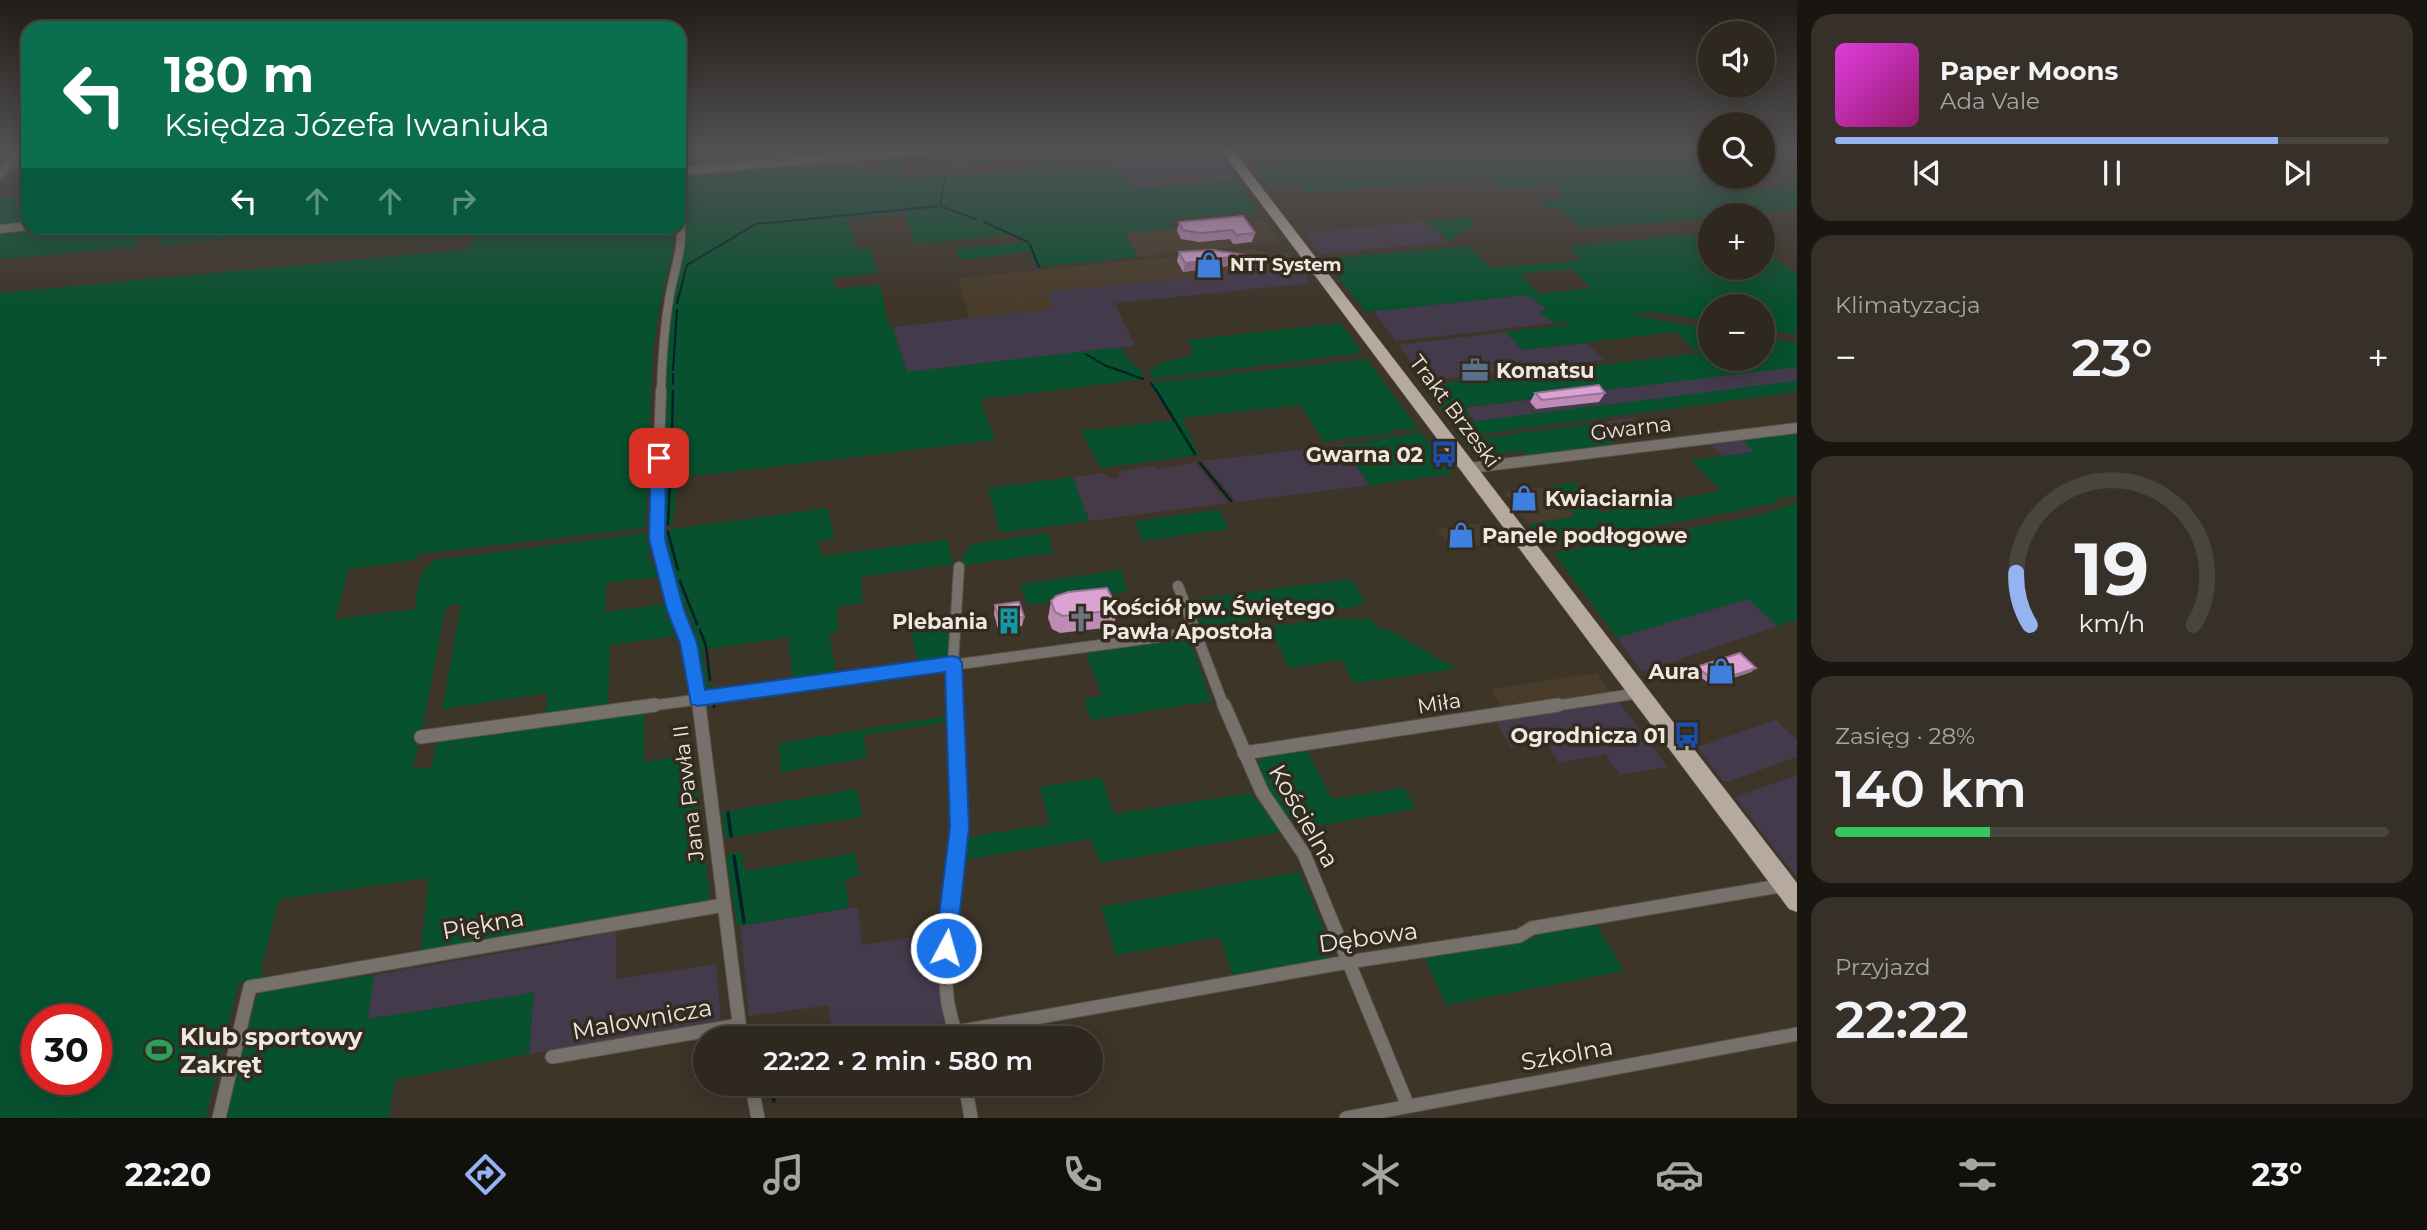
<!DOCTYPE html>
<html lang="pl">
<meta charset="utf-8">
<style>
body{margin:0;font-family:Montserrat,sans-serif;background:#363028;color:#f1f3f6;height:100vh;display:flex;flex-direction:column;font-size:26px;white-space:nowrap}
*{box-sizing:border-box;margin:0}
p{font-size:23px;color:#a7a6a4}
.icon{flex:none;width:38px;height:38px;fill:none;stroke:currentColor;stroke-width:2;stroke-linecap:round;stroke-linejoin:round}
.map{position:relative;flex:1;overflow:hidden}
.sheet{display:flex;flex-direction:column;gap:14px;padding:14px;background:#191611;width:630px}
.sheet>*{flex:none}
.banner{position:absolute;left:21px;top:21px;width:665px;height:214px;border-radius:21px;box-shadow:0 4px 18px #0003,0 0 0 2px #49443d;background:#0b6e4f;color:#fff;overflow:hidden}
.buttons{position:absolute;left:1698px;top:21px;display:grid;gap:14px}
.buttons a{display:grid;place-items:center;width:77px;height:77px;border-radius:50%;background:#2e281f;box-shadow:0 4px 18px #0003,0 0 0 2px #49443d;font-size:35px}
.speed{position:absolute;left:21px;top:1004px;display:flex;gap:14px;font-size:35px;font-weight:700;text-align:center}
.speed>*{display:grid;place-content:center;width:91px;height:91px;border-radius:50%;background:#2e281f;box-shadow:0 4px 18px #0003,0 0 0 2px #49443d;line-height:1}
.speed .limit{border:10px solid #d22;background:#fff;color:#111}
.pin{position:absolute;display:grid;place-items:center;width:60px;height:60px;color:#fff;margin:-30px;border-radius:14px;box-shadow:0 4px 10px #0006}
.me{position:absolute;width:77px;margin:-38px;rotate:6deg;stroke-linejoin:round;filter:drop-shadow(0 0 5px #0008)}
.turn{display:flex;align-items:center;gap:24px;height:147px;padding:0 28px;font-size:32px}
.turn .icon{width:91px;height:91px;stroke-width:2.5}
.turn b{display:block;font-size:49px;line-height:60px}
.lanes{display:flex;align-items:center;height:66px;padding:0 28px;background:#0003;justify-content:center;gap:35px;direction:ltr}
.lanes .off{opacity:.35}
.big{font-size:52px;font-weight:600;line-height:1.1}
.sheet .tile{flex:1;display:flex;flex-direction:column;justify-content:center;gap:10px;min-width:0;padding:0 24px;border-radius:21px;background:#363028}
.sheet .dial{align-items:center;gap:0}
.dial svg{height:182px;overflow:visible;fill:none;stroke:#49443d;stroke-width:7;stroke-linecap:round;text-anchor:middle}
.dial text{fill:#f1f3f6;stroke:none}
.song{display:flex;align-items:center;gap:21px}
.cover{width:84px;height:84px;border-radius:10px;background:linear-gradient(135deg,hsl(300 70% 55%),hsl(320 70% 35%))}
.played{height:7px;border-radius:4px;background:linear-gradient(90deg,#95b2f1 80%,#49443d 80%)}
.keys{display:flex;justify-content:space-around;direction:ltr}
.heat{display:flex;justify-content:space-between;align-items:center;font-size:38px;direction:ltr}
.charge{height:10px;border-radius:5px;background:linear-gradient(90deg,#34c759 28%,#49443d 0)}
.trip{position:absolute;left:693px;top:1026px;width:410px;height:70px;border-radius:35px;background:#2e281f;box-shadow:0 4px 18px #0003,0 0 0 2px #49443d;font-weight:600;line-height:70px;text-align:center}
.dock{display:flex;height:112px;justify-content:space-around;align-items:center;background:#12100c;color:#a7a6a4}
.dock .icon{width:49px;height:49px}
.dock .active{color:#95b2f1}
.dock b{font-size:32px;color:#f1f3f6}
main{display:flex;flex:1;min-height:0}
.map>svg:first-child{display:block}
.built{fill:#493c2a}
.industrial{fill:#433a4b}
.education{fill:#463948}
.green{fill:#07512f;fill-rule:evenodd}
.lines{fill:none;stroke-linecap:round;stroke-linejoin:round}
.stream-far2{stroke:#032027;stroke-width:2}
.stream-far1{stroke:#032027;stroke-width:2.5}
.stream{stroke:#032027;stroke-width:3.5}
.street-far2-casing{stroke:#5a5246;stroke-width:10}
.street-far1-casing{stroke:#5a5246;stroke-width:12}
.street-casing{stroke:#5a5246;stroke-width:15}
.primary-casing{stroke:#5a5246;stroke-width:1}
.street-far2{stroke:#77716b;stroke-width:8}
.street-far1{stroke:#77716b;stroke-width:10}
.street{stroke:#77716b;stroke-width:13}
.primary{fill:#b6a99f;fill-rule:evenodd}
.wall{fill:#bc8bb6}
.shaded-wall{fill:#997194}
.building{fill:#dba2d4;stroke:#997194;stroke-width:2}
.route{fill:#1a73e8;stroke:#114b97;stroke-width:2}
.labels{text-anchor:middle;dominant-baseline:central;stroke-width:7;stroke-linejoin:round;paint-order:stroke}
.far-poi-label{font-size:18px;font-weight:bold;fill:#eee8e0;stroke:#342b1f;text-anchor:start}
.poi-label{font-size:21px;font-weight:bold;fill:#eee8e0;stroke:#342b1f;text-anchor:start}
.street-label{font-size:21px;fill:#eee8e0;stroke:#342b1f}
.near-street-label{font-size:24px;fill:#eee8e0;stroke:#342b1f}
.near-poi-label{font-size:24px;font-weight:bold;fill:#eee8e0;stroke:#342b1f;text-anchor:start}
</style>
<main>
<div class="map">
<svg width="1797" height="1118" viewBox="0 0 1797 1118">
<rect width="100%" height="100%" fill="#3e3529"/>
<!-- built -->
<path class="built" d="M1264,220L1281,242L1138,257L1125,233Z
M1253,249L1271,254L1288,252L1299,266L1049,292L1054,309L969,318L958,278Z
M1551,486L1576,516L1529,524L1504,492Z
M1488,523L1502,542L1451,548L1437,529Z
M1597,673L1610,691L1503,708L1491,689Z"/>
<!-- industrial -->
<path class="industrial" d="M1096,150H1213L1101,160Z
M1239,150H1336L1341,153L1248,161Z
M1216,154L1236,180L1132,189L1115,162Z
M1425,221L1447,242L1320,254L1303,233Z
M1299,266L1311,283L1115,303L1135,346L907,372L893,327L1053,309L1048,292Z
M1527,295L1549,310L1538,313L1555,323L1396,341L1373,311Z
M1506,332L1522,350L1587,343L1605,360L1426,381L1399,345Z
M1796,366L1797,381L1475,422L1464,408Z
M1632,418L1648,434L1609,439L1595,423Z
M1739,436L1755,452L1722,456L1706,441Z
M1343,445L1369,485L1237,502L1202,461Z
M1748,598L1778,626L1642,672L1617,638Z
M1617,700L1668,767L1620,775L1605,754L1559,763L1546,742L1511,748L1494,719Z
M1776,720L1797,740V757L1730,781H1723L1697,747Z
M1797,775V874L1795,875L1735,797Z
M858,907L862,945L940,933L939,987L946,1030L910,1038H833L829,1005L749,1016L740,926Z
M616,930V979L716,964L721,1021L529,1054L533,993L367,1019L374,975L577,940Z"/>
<!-- education -->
<path class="education" d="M1195,462L1228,503L1089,521L1073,477L1103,473L1108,477L1117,479L1122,471L1155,466L1160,469Z"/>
<!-- green -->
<path class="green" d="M679,150H772L773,161L715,166L679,162Z
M949,150H970L971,153L903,161L899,169L902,179L1115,162L1132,189L1236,180L1258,211L1169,219L1173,228L1125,233L1138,257L1037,267L1030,252L959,260L955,249L1025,242L1011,235L915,244L905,213L848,219L856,249L870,248L878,273L833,278L835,289L880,285L889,327H892L907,372L1121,347L1128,359L1143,373L1142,377L1147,379L980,399L995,440L678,478L673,524L661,525L665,351L685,230L679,202V174L857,158L861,173L885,171L888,170L884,155Z
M1393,150H1675L1731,191L1797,185V210L1710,215V219L1581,228L1558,208L1547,209L1538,200L1565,197L1553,185L1500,190L1485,176L1305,193L1298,185L1441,173L1438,170L1268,186L1251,165L1330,157L1355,159L1354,156Z
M1010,152L1013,160L943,166L944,158Z
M1097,152L1101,160L1038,165L1034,158Z
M28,195V224L0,226V197Z
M1468,217L1476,224L1449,241L1425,221Z
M47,228H146L135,247L0,259V231Z
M167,228H231L226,239L157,245Z
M253,228H342L249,237Z
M474,228H674L672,255L668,258H671L659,308L653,352L645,528L418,554L417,560L349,569L335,619L415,609C418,592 417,570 435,560L646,533L650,556L647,558L648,563L652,562L658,577L606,583L605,612L665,604L668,612L665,614L666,619L670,617L676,629L672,630L673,634H677L678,639L675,640L674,636L610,645L608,706L545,715L547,693L442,709L461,604L446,606L421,737L412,769L432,768L436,741L644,712V762L689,755L690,763L695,762L710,900L598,920L572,928L420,954L429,878L279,899L260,973L267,977L238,985L206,1118H0V293L469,249L477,231ZM37,1020H96V1080H37Z
M1680,235L1710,238V268H1762V248L1797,275V335L1762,329V306H1710V321L1653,312L1631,315L1710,329V348L1694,350L1676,332L1522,350L1506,332L1571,324L1567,322L1555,323L1537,312L1548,309L1527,295L1366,312L1324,259L1468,246L1492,268L1581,260L1569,247ZM1572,269L1591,288L1539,294L1520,274Z
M1340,323L1363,353L1153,379L1149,370L1160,363L1191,356L1192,348L1187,340Z
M1772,339L1797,343V367L1465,407L1471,417L1449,420L1422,386L1710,352V359H1762V346L1776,345Z
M1367,359L1419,430C1410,431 1400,429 1392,430L1393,433L1324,442L1300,405L1182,418L1199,455L1101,468L1081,431L1175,420L1149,383Z
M1797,381V392L1460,437L1452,424Z
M1595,423L1617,448L1530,459L1523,451L1476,457L1463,441Z
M1797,429V497L1778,498L1777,503L1547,547L1529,524L1575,516L1551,486L1574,482L1601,512L1721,491L1691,460L1754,452L1739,436Z
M1422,433L1452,474L1369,485L1342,444L1368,443L1369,440Z
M1073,477L1089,521L1000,533L988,488Z
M1797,503V620L1778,626L1748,599L1617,638L1554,553L1756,516Z
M828,508L834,538L818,541L821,556L947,540L953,564L861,577L863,603L837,607L839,631L829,632L836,674L793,680L788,637L702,650L708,684L719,691H703L694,630L674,575L664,533L673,529Z
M1219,510L1229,529L1143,541L1135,521Z
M1047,533L1054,553L962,565L963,555L972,544Z
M1121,570L1128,592L1027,605L1020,584Z
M1351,579L1365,600L1360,606L1209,626L1198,621L1190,600Z
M952,615L951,655L947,659L918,663L908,620Z
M1327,619H1372L1376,627L1391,631L1457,669L1354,683L1341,660L1289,668L1269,627Z
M1185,638C1199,655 1202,681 1212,701L1091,720L1084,699L1102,696L1086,653Z
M949,716V722L864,735L867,758L781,772L779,743Z
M1307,749L1332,799L1404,788L1416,809L1305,828C1284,822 1266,785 1257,766L1261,758Z
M1101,777L1114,814L1251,793L1282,832L1100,863L1091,839L964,860L968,837L1050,824L1040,787Z
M857,789L862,817L724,838L722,812Z
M742,852L745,871L855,853L860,876L845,879L849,908L740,926L736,922L726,854Z
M1300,872L1332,949L1327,959L1233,976L1220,937L1116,955L1101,907Z
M1596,924L1624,971L1446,1005L1423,955L1531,939L1540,934Z
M374,975L368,1019L534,993L529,1054L395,1080L389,1118H227L256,998L263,991Z"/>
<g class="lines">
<!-- stream-far2 -->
<path class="stream-far2" d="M946,151L947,154
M946,173L948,157
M940,206L976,219
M984,222L1028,242
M1030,245L1039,267
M677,303L687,265L756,224L940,206L945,178
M1086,354L1104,365L1143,379
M673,370L677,310
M673,374V384
M1151,383L1157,392"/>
<!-- stream-far1 -->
<path class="stream-far1" d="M1156,390L1195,454
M672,430L673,391
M1200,463L1231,501
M668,524L672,440
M668,532L678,570
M680,581L697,624
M700,630L706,646L710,680
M714,703V707"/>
<!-- stream -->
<path class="stream" d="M728,813L731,836
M734,856L744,922
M757,1031L758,1038
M770,1083L774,1101"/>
<!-- street-far2 casing -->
<g class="street-far2-casing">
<path id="street-far2" d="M10,164L28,163
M679,171L926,150
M0,175L21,150
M0,229L28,226
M661,392C662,361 664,330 669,300C673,271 686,245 679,215"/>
</g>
<!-- street-far1 casing -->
<g class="street-far1-casing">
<path id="street-far1" d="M661,390L656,529L670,592L693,662L699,707
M1470,468L1797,428
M1178,586L1224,707
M642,707L1196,632
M955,707L953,663L959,567
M1547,707L1640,693"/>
</g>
<!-- street casing -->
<g class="street-casing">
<path id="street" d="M699,705L741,1038
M955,705C956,746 961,789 959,830C956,886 941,940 947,996C948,1010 953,1024 957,1038
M1224,705L1262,792L1304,854L1408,1106
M421,737L655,705
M1244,753L1558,705
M956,1032L1348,962L1519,936L1532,928L1785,885
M552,1057L739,1025
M751,1083L758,1118
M965,1083L971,1118
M219,1118L250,987L724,905
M1346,1118L1797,1034"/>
</g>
<!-- primary casing -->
<g class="primary-casing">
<path id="primary" d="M1221,150H1233L1797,883V912L1789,909Z"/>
</g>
<!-- street-far2 -->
<use href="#street-far2" class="street-far2"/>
<!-- street-far1 -->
<use href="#street-far1" class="street-far1"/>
<!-- street -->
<use href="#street" class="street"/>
<!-- primary -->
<use href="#primary" class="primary"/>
</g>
<!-- wall -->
<path class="wall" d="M1179,222L1255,233L1252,242L1233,244L1230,239L1199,242L1181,239L1177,231Z
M1179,252L1243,264L1183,272L1177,261Z
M1535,393H1605L1599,402L1536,409L1530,402Z
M1051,601L1118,610L1113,627L1060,633L1052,629L1048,618Z
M995,605L1024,617L1022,626L998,629L994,614Z
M1696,667L1756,668L1751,672L1712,685L1691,671Z"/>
<!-- shaded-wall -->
<path class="shaded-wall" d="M1246,255L1243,264L1183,272L1185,263Z
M1756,668L1751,672L1712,685L1716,681Z"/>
<!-- building -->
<path class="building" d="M1243,216L1255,233L1236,235L1232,230L1201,233L1183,230L1179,222Z
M1212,250L1246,255L1185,263L1179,252Z
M1599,385L1605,393L1542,400L1535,393Z
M1107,588L1118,610L1063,616L1055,612L1051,601L1056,596L1068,592Z
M1019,602L1024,617L999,620L995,605Z
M1740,653L1756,668L1716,681L1696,667Z"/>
<!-- sky -->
<linearGradient id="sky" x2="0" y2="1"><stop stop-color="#221d17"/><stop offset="0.49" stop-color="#525154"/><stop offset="1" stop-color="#525154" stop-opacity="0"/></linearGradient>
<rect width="1797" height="306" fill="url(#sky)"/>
<!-- route -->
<path class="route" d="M659,453L666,458L665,539L684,610L697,643L705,690L953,656L959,658L962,663L969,827L956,948L953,956L946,959L938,956L935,948L950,827L945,672L698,706L691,704L680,643L667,610L649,539L651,458Z"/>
<!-- icons -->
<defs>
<g id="shop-bare" transform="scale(2.1)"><path d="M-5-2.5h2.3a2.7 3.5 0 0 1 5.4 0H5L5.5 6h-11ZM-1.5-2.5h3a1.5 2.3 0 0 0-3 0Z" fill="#3f7fe0" stroke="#342b1f" stroke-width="2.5" paint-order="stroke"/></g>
<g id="office-bare" transform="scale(2.1)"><path d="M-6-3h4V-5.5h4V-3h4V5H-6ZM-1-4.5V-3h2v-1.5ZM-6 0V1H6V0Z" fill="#5c6f8a" stroke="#342b1f" stroke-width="2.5" paint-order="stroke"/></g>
<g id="bus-bare" transform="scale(2.1)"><path d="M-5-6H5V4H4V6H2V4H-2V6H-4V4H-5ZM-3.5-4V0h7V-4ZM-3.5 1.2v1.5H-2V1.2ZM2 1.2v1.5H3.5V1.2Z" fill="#1a4fb4" stroke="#342b1f" stroke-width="2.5" paint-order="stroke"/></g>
<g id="church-bare" transform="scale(2.1)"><path d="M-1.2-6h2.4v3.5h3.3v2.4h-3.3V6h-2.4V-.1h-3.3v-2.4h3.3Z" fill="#6b7280" stroke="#342b1f" stroke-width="2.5" paint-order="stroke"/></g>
<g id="building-bare" transform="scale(2.1)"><path d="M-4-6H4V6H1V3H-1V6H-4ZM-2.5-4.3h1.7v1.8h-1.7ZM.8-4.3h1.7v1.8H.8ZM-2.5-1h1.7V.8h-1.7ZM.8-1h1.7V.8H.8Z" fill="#0f9aa8" stroke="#342b1f" stroke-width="2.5" paint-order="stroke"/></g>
<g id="stadium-bare" transform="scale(2.1)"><path d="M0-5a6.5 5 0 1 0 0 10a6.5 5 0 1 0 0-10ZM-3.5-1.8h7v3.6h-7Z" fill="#2e9e5b" stroke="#342b1f" stroke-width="2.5" paint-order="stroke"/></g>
</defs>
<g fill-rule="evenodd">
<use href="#shop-bare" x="1209" y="265"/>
<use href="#office-bare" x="1475" y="370"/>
<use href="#bus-bare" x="1444" y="454"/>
<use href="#shop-bare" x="1524" y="498"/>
<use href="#shop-bare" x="1461" y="535"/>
<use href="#church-bare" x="1081" y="619"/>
<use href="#building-bare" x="1009" y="621"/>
<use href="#shop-bare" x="1721" y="671"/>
<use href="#bus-bare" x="1687" y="735"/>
<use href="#stadium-bare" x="159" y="1050"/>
</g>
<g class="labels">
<!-- far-poi labels -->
<g class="far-poi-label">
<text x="1230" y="265">NTT System</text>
</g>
<!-- poi labels -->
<g class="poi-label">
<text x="1496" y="370">Komatsu</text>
<text x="1423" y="454" text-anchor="end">Gwarna 02</text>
<text x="1545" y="498">Kwiaciarnia</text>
<text x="1482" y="535">Panele podłogowe</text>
<text x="1102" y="607">Kościół pw. Świętego<tspan x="1102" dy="24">Pawła Apostoła</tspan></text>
<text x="988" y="621" text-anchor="end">Plebania</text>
<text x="1700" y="671" text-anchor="end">Aura</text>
<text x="1666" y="735" text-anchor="end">Ogrodnicza 01</text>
</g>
<!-- street labels -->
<g class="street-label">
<text transform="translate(1455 411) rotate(53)">Trakt Brzeski</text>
<text transform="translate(1631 428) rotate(-7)">Gwarna</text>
<text transform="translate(1439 703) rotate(-9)">Miła</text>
<text transform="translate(688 793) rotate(-97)">Jana Pawła II</text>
</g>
<!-- near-street labels -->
<g class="near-street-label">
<text transform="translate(1304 816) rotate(60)">Kościelna</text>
<text transform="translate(483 924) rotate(-10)">Piękna</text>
<text transform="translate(1368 937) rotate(-8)">Dębowa</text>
<text transform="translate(642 1019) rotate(-10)">Malownicza</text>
<text transform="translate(1567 1054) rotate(-10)">Szkolna</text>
</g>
<!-- near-poi labels -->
<g class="near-poi-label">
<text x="180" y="1036">Klub sportowy<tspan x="180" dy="28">Zakręt</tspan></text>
</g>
</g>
</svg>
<div class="buttons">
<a><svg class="icon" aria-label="sound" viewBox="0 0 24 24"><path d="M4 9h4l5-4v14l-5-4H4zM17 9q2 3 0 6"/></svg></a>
<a><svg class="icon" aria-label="search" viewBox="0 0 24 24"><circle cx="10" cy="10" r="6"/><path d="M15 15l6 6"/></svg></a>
<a>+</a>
<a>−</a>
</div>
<div class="speed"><div class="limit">30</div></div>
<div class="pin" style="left:659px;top:458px;background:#d93025"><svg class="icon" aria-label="arrive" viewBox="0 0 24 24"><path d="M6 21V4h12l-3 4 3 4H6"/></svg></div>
<svg class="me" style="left:946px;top:948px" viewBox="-20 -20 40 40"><circle r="17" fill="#1a73e8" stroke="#fff" stroke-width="3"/><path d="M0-11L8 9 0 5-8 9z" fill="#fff"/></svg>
<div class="trip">22:22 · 2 min · 580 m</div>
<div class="banner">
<div class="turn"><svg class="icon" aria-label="left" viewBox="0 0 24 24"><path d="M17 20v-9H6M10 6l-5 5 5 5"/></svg><div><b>180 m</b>Księdza Józefa Iwaniuka</div></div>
<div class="lanes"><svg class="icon" aria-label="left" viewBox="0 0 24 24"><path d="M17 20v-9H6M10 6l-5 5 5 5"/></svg><svg class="icon off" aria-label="ahead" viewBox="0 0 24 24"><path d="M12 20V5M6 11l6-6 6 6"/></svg><svg class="icon off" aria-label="ahead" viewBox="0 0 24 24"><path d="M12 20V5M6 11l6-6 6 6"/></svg><svg class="icon off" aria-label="right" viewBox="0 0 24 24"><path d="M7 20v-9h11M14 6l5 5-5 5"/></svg></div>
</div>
</div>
<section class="sheet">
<div class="tile">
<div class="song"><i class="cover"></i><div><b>Paper Moons</b><p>Ada Vale</p></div></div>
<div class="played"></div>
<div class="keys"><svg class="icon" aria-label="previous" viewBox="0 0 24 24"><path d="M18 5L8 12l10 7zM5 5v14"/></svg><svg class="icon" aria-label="pause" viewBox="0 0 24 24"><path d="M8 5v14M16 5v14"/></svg><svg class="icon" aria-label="next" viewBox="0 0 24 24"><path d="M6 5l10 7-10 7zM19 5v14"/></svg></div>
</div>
<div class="tile"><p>Klimatyzacja</p>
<div class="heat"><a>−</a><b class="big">23°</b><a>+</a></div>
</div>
<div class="tile dial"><svg viewBox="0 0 100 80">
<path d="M14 69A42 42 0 1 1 86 69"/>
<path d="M14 69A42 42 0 0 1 8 46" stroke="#95b2f1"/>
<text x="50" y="56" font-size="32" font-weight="700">19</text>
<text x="50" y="72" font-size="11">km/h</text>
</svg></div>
<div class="tile"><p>Zasięg · 28%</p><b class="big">140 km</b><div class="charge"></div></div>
<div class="tile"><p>Przyjazd</p><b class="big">22:22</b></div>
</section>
</main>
<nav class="dock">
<b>22:20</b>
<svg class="icon active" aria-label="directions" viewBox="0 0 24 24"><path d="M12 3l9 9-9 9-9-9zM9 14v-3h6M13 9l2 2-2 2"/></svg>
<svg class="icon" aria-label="music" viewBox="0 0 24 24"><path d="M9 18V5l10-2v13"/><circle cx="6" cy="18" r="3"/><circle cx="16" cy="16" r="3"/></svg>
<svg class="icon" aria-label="phone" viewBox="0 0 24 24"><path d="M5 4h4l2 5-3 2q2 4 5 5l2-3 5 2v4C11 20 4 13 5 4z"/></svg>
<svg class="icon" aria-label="climate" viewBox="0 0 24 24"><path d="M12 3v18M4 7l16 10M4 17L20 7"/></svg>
<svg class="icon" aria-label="car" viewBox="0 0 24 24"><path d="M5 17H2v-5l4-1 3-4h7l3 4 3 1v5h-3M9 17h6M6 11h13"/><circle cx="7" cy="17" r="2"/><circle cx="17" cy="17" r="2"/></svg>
<svg class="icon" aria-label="filters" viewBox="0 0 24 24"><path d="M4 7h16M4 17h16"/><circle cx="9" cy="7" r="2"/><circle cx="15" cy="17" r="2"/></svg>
<b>23°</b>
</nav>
